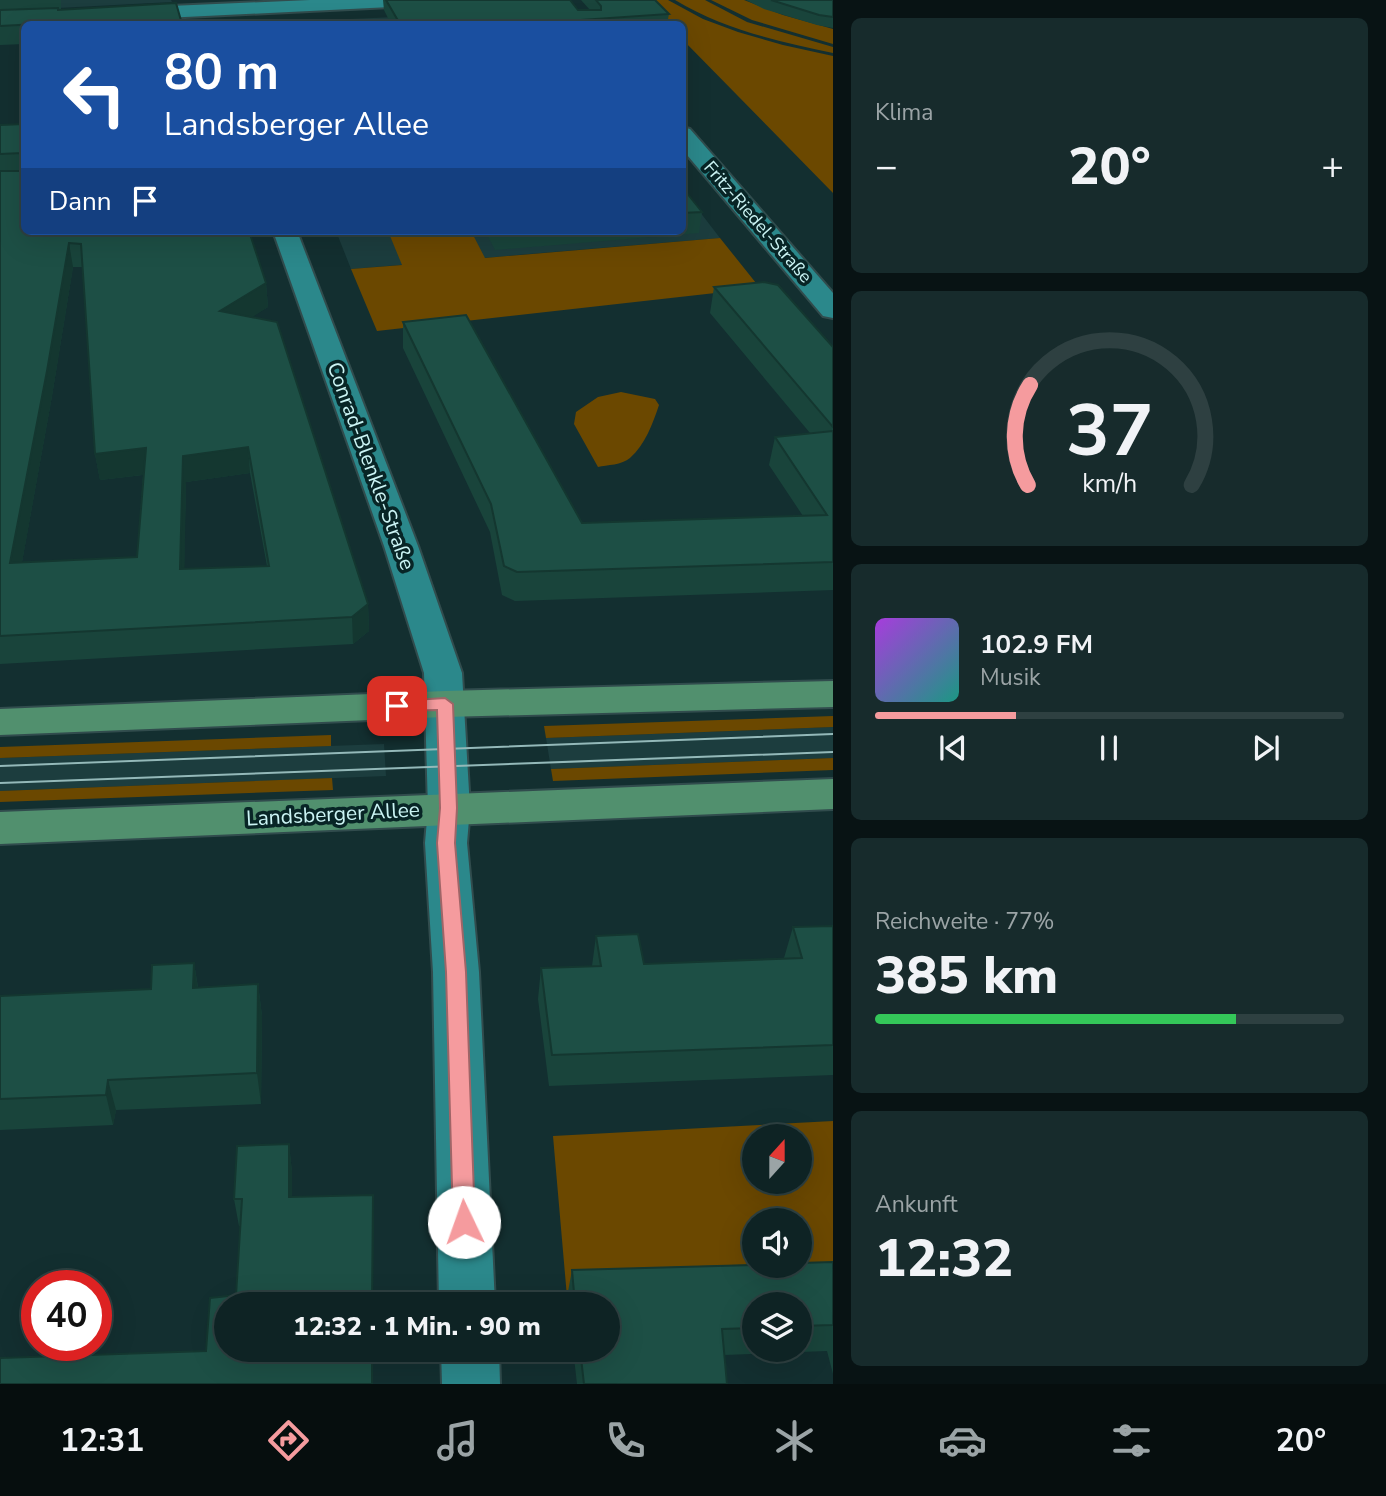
<!DOCTYPE html>
<html lang="de">
<meta charset="utf-8">
<style>
body{margin:0;font-family:"Nunito Sans",sans-serif;background:#172b2c;color:#f1f3f6;height:100vh;display:flex;flex-direction:column;font-size:26px;white-space:nowrap}
*{box-sizing:border-box;margin:0}
p{font-size:23px;color:#9ba4a6}
.icon{flex:none;width:38px;height:38px;fill:none;stroke:currentColor;stroke-width:2;stroke-linecap:round;stroke-linejoin:round}
.map{position:relative;flex:1;overflow:hidden}
.details{display:flex;flex-direction:column;gap:18px;padding:18px;background:#081314;width:553px}
.details>*{flex:none}
.top-card{position:absolute;left:21px;top:21px;width:665px;height:214px;border-radius:10px;box-shadow:0 7px 28px #0002,0 0 0 2px #2e4041;background:#1a4fa0;color:#fff;overflow:hidden}
.needle{width:46px;rotate:21deg}
.tools{position:absolute;left:742px;top:1124px;display:grid;gap:14px}
.tools a{display:grid;place-items:center;width:70px;height:70px;border-radius:50%;background:#0e2324;box-shadow:0 7px 28px #0002,0 0 0 2px #2e4041;font-size:35px}
.speed{position:absolute;left:21px;top:1270px;display:flex;gap:14px;font-size:35px;font-weight:700;text-align:center}
.speed>*{display:grid;place-content:center;width:91px;height:91px;border-radius:50%;background:#0e2324;box-shadow:0 7px 28px #0002,0 0 0 2px #2e4041;line-height:1}
.speed .limit{border:10px solid #d22;background:#fff;color:#111}
.pin{position:absolute;display:grid;place-items:center;width:60px;height:60px;color:#fff;margin:-30px;border-radius:14px;box-shadow:0 4px 10px #0006}
.me{position:absolute;width:77px;margin:-38px;rotate:357deg;stroke-linejoin:round;filter:drop-shadow(0 0 5px #0008)}
.turn{display:flex;align-items:center;gap:24px;height:147px;padding:0 28px;font-size:32px}
.turn .icon{width:91px;height:91px;stroke-width:2.5}
.turn b{display:block;font-size:49px;line-height:60px}
.then{display:flex;align-items:center;height:66px;padding:0 28px;background:#0003;gap:14px;font-size:26px}
.big{font-size:52px;font-weight:800;line-height:1.1}
.details .tile{flex:1;display:flex;flex-direction:column;justify-content:center;gap:10px;min-width:0;padding:0 24px;border-radius:10px;background:#172b2c}
.details .dial{align-items:center;gap:0}
.dial svg{height:182px;overflow:visible;fill:none;stroke:#2e4041;stroke-width:7;stroke-linecap:round;text-anchor:middle}
.dial text{fill:#f1f3f6;stroke:none}
.song{display:flex;align-items:center;gap:21px}
.cover{width:84px;height:84px;border-radius:10px;background:linear-gradient(135deg,hsl(280 70% 55%),hsl(170 70% 35%))}
.played{height:7px;border-radius:4px;background:linear-gradient(90deg,#f59b9e 30%,#2e4041 30%)}
.keys{display:flex;justify-content:space-around;direction:ltr}
.heat{display:flex;justify-content:space-between;align-items:center;font-size:38px;direction:ltr}
.charge{height:10px;border-radius:5px;background:linear-gradient(90deg,#34c759 77%,#2e4041 0)}
.trip{position:absolute;left:214px;top:1292px;width:406px;height:70px;border-radius:35px;background:#0e2324;box-shadow:0 7px 28px #0002,0 0 0 2px #2e4041;font-weight:800;line-height:70px;text-align:center}
.menu{display:flex;height:112px;justify-content:space-around;align-items:center;background:#060e0e;color:#9ba4a6}
.menu .icon{width:49px;height:49px}
.menu .current{color:#f59b9e}
.menu b{font-size:32px;color:#f1f3f6}
main{display:flex;flex:1;min-height:0}
.map>svg:first-child{display:block}
.built{fill:#1c3d3e}
.green{fill:#6b4800;fill-rule:evenodd}
.lines{fill:none;stroke-linecap:round;stroke-linejoin:round}
.minor-casing{stroke:#314c4d;stroke-width:4}
.major-casing{stroke:#314c4d;stroke-width:4}
.minor{fill:#2b888b;fill-rule:evenodd}
.major{fill:#51906e;fill-rule:evenodd}
.tram{stroke:#94b9b9;stroke-width:2}
.wall{fill:#19443b;fill-rule:evenodd}
.shaded-wall{fill:#143730}
.building{fill:#1d4f45;stroke:#143730;stroke-width:2;fill-rule:evenodd}
.route{fill:#f59b9e;stroke:#9f6567;stroke-width:2}
.labels{text-anchor:middle;dominant-baseline:central;stroke-width:7;stroke-linejoin:round;paint-order:stroke}
.far-street-label{font-size:18px;fill:#cbf4f4;stroke:#082526}
.street-label{font-size:21px;fill:#cbf4f4;stroke:#082526}
</style>
<main>
<div class="map">
<svg width="833" height="1384" viewBox="0 0 833 1384">
<rect width="100%" height="100%" fill="#132f30"/>
<!-- built -->
<path class="built" d="M0,0H171L172,2L0,11Z
M533,11L553,24H253L258,23Z
M683,190L720,238L351,269L336,231H682Z
M833,727V758L551,769L546,738Z
M384,744L386,776L0,791V758Z"/>
<!-- green -->
<path class="green" d="M643,0H668L703,19L738,32L783,45L833,56V193L683,40L682,24H667Z
M675,0H705L747,22L833,47V53C779,42 723,29 675,0Z
M711,0H744L783,15L833,29V44L752,20Z
M388,231H471L485,258L720,238L760,288L377,331L351,269L402,265Z
M621,392L655,399L659,405C653,423 645,445 630,458C622,465 607,465 598,467L574,424L576,412L598,397Z
M833,716V727L546,738L544,726Z
M331,735V746L0,758V747Z
M833,758V770L553,781L551,769Z
M332,778L333,790L0,802V791Z
M833,1121V1289L567,1297L553,1136ZM754,1136H800V1181H754ZM754,1220H800V1265H754Z"/>
<g class="lines">
<!-- minor casing -->
<g class="minor-casing">
<path id="minor" d="M310,0H440L431,5L124,20L115,14L124,8Z
M682,127L690,129L833,293V318L823,316L682,149Z
M273,231H297L418,546L462,673L470,808L467,843L479,972L495,1304H439L433,972L425,843L428,808L424,673L384,546Z
M441,1349H499L500,1384H442Z"/>
</g>
<!-- major casing -->
<g class="major-casing">
<path id="major" d="M833,681V707L445,717L0,735V709L445,691Z
M833,779V809L0,844V812Z"/>
</g>
<!-- minor -->
<use href="#minor" class="minor"/>
<!-- major -->
<use href="#major" class="major"/>
<!-- tram -->
<path class="tram" d="M0,766L833,734
M0,783L833,752"/>
</g>
<!-- wall -->
<path class="wall" d="M0,0H61V9L182,24H24V44L0,45Z
M383,0H570L578,10H590L581,0H655L669,14L667,24H391L384,10Z
M746,0H833V28L817,25L764,9Z
M0,125L266,283L268,307L251,317L368,604L369,631L353,644L0,664ZM73,267H82L95,454L100,480L143,475L137,557L22,562L52,396ZM250,473L267,566L184,569L186,482Z
M682,187L702,212L699,233L495,250L485,231H682Z
M714,287L833,347V590L515,601L502,595L490,532L403,348V322L582,523L803,516L769,465L775,437L810,433L710,313Z
M833,926V1075L549,1086L538,999L541,968L592,966L596,936L644,964L784,958L793,927Z
M194,963L198,987L258,984L262,1016L261,1104L116,1110L113,1125L0,1130V996L151,989Z
M289,1144L292,1172V1197L374,1222L226,1349H373V1384L206,1351L236,1295L241,1226H239L234,1199Z
M833,1262V1374L827,1351L724,1355L727,1384H577L573,1349H607V1304H568L567,1297L572,1270ZM754,1304H800V1349H754Z"/>
<!-- shaded-wall -->
<path class="shaded-wall" d="M69,243L73,267L52,396L17,590L10,563Z
M266,283L268,307L223,336L220,311Z
M248,447L250,473L186,482L184,596L180,569L183,456Z
M146,448L150,474L100,480L95,454Z
M368,604L369,631L353,644L352,617Z
M194,963L199,995L193,988Z
M258,984L262,1016L261,1104L257,1073Z
M108,1080L116,1110L113,1125L106,1095Z
M289,1144L292,1172V1224L289,1197Z
M373,1195L374,1222L373,1304H372Z
M372,1349H373V1384H372Z"/>
<!-- building -->
<path class="building" d="M386,0H570L578,10H601V6L596,0H655L669,14L550,22L552,24H400Z
M771,0H833V17L819,15Z
M176,3L182,24H38L0,26V10L58,8V10Z
M24,124V231H249L266,283L220,311L277,322L368,604L352,617L0,636V171H22V153L0,154V125ZM69,243L81,244L95,454L146,448L137,557L10,563L47,371ZM248,447L269,566L180,569L183,456Z
M682,187L702,212L682,213Z
M764,282L778,285L833,347V427L714,287Z
M466,315L582,523L827,515L775,437L833,431V562L517,572L504,566L491,504L403,322Z
M833,926V1045L552,1055L541,968L601,966L596,936L638,934L644,964L802,958L793,927Z
M194,963L193,988L258,984L257,1073L108,1080L106,1095L0,1099V996L151,989L152,965Z
M289,1144V1197L373,1195L372,1304H226V1349H372V1384H0V1358L206,1351L210,1298L236,1295L242,1199H234L237,1146Z
M833,1262V1325L800,1326V1304H754V1328L722,1329L727,1384H584L580,1349H607V1304H575L572,1270L754,1265H800V1263Z"/>
<!-- route -->
<path class="route" d="M445,698L453,704L457,808L455,843L466,972L475,1222L472,1230L464,1233L456,1230L453,1222L446,972L437,843L440,808L437,710L397,711L389,706L397,701Z"/>
<g class="labels">
<!-- far-street labels -->
<g class="far-street-label">
<text transform="translate(758 222) rotate(49)">Fritz-Riedel-Straße</text>
</g>
<!-- street labels -->
<g class="street-label">
<text transform="translate(371 466) rotate(70)">Conrad-Blenkle-Straße</text>
<text transform="translate(333 814) rotate(-3)">Landsberger Allee</text>
</g>
</g>
</svg>
<div class="tools">
<a><svg class="needle" viewBox="-14 -14 28 28"><path d="M0-13l5 13h-10z" fill="#e53935"/><path d="M0 13l5-13h-10z" fill="#9ba4a6"/></svg></a>
<a><svg class="icon" aria-label="sound" viewBox="0 0 24 24"><path d="M4 9h4l5-4v14l-5-4H4zM17 9q2 3 0 6"/></svg></a>
<a><svg class="icon" aria-label="layers" viewBox="0 0 24 24"><path d="M12 4l9 5-9 5-9-5zM3 14l9 5 9-5"/></svg></a>
</div>
<div class="speed"><div class="limit">40</div></div>
<div class="pin" style="left:397px;top:706px;background:#d93025"><svg class="icon" aria-label="arrive" viewBox="0 0 24 24"><path d="M6 21V4h12l-3 4 3 4H6"/></svg></div>
<svg class="me" style="left:464px;top:1222px" viewBox="-20 -20 40 40"><circle r="19" fill="#fff"/><path d="M0-13L10 11 0 6-10 11z" fill="#f59b9e"/></svg>
<div class="trip">12:32 · 1 Min. · 90 m</div>
<div class="top-card">
<div class="turn"><svg class="icon" aria-label="left" viewBox="0 0 24 24"><path d="M17 20v-9H6M10 6l-5 5 5 5"/></svg><div><b>80 m</b>Landsberger Allee</div></div>
<div class="then">Dann<svg class="icon" aria-label="arrive" viewBox="0 0 24 24"><path d="M6 21V4h12l-3 4 3 4H6"/></svg></div>
</div>
</div>
<section class="details">
<div class="tile"><p>Klima</p>
<div class="heat"><a>−</a><b class="big">20°</b><a>+</a></div>
</div>
<div class="tile dial"><svg viewBox="0 0 100 80">
<path d="M14 69A42 42 0 1 1 86 69"/>
<path d="M14 69A42 42 0 0 1 15 25" stroke="#f59b9e"/>
<text x="50" y="56" font-size="32" font-weight="700">37</text>
<text x="50" y="72" font-size="11">km/h</text>
</svg></div>
<div class="tile">
<div class="song"><i class="cover"></i><div><b>102.9 FM</b><p>Musik</p></div></div>
<div class="played"></div>
<div class="keys"><svg class="icon" aria-label="previous" viewBox="0 0 24 24"><path d="M18 5L8 12l10 7zM5 5v14"/></svg><svg class="icon" aria-label="pause" viewBox="0 0 24 24"><path d="M8 5v14M16 5v14"/></svg><svg class="icon" aria-label="next" viewBox="0 0 24 24"><path d="M6 5l10 7-10 7zM19 5v14"/></svg></div>
</div>
<div class="tile"><p>Reichweite · 77%</p><b class="big">385 km</b><div class="charge"></div></div>
<div class="tile"><p>Ankunft</p><b class="big">12:32</b></div>
</section>
</main>
<nav class="menu">
<b>12:31</b>
<svg class="icon current" aria-label="directions" viewBox="0 0 24 24"><path d="M12 3l9 9-9 9-9-9zM9 14v-3h6M13 9l2 2-2 2"/></svg>
<svg class="icon" aria-label="music" viewBox="0 0 24 24"><path d="M9 18V5l10-2v13"/><circle cx="6" cy="18" r="3"/><circle cx="16" cy="16" r="3"/></svg>
<svg class="icon" aria-label="phone" viewBox="0 0 24 24"><path d="M5 4h4l2 5-3 2q2 4 5 5l2-3 5 2v4C11 20 4 13 5 4z"/></svg>
<svg class="icon" aria-label="climate" viewBox="0 0 24 24"><path d="M12 3v18M4 7l16 10M4 17L20 7"/></svg>
<svg class="icon" aria-label="car" viewBox="0 0 24 24"><path d="M5 17H2v-5l4-1 3-4h7l3 4 3 1v5h-3M9 17h6M6 11h13"/><circle cx="7" cy="17" r="2"/><circle cx="17" cy="17" r="2"/></svg>
<svg class="icon" aria-label="filters" viewBox="0 0 24 24"><path d="M4 7h16M4 17h16"/><circle cx="9" cy="7" r="2"/><circle cx="15" cy="17" r="2"/></svg>
<b>20°</b>
</nav>
